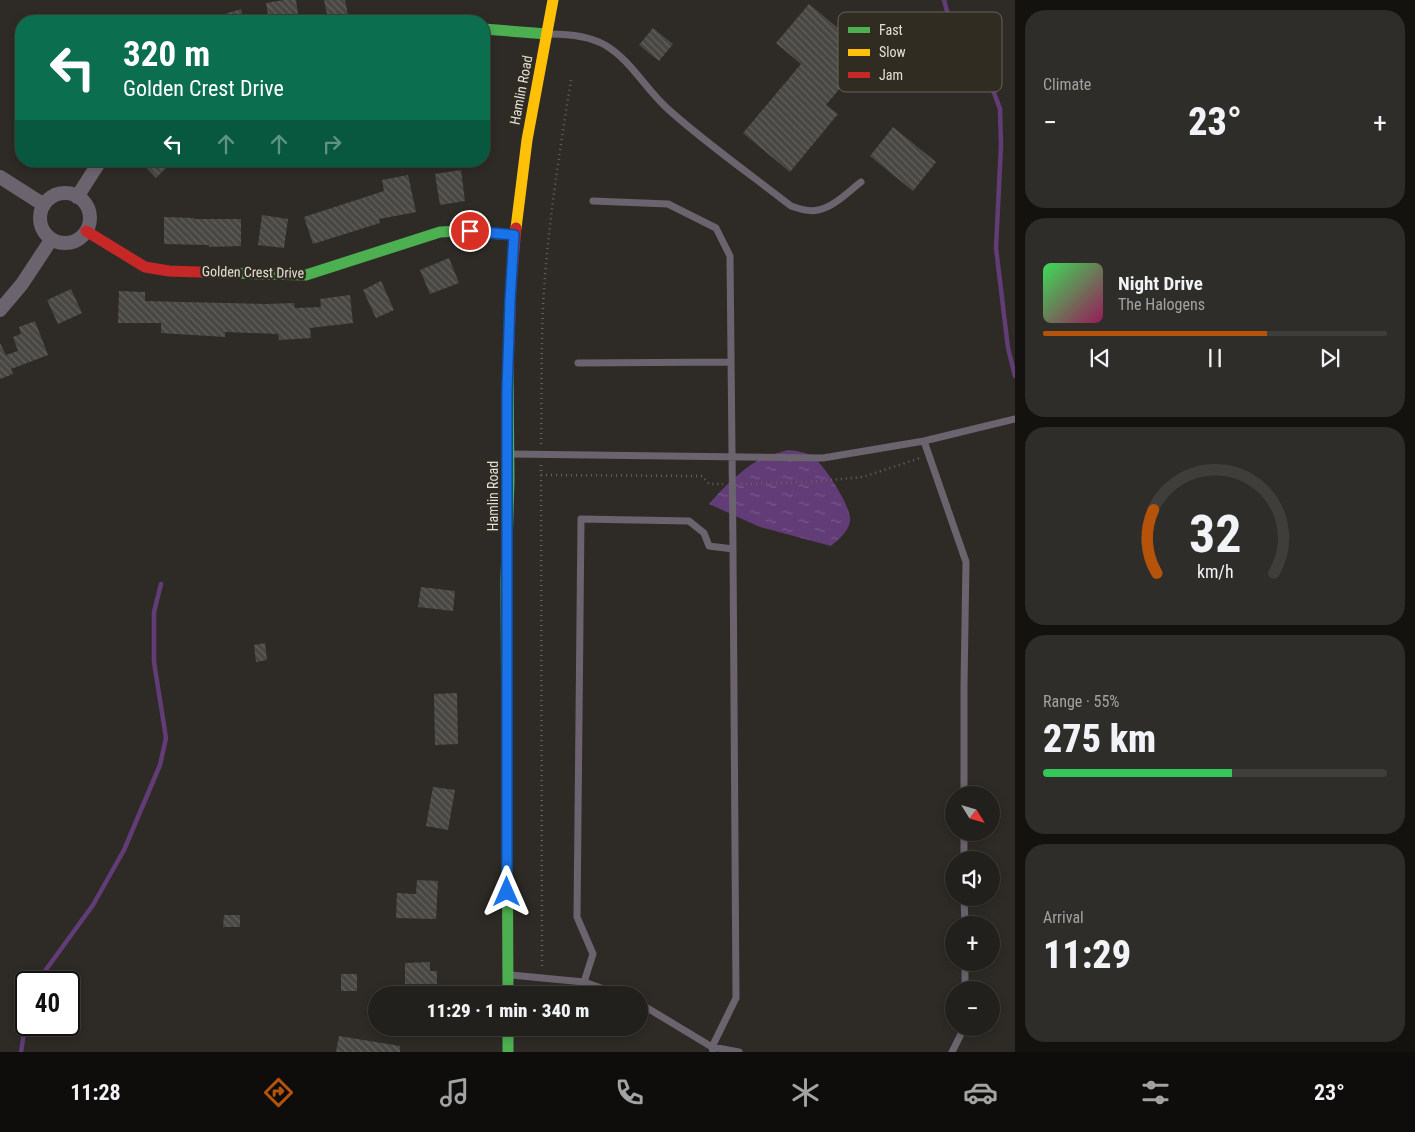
<!DOCTYPE html>
<meta charset="utf-8">
<style>
body{margin:0;font-family:"Roboto Condensed",sans-serif;background:#2e2d29;color:#f1f3f6;height:100vh;display:flex;flex-direction:column;font-size:19px;white-space:nowrap}
*{box-sizing:border-box;margin:0}
p{font-size:16px;color:#a2a3a3}
.icon{flex:none;width:28px;height:28px;fill:none;stroke:currentColor;stroke-width:2;stroke-linecap:round;stroke-linejoin:round}
.map{position:relative;flex:1;overflow:hidden}
.side{display:flex;flex-direction:column;gap:10px;padding:10px;background:#13120f;width:400px}
.side>*{flex:none}
.banner{position:absolute;left:15px;top:15px;width:475px;height:152px;border-radius:20px;box-shadow:0 2px 8px #0003,0 0 0 1px #3f3e3b;background:#0b6e4f;color:#fff;overflow:hidden}
.needle{width:32px;rotate:127deg}
.fabs{position:absolute;left:945px;top:786px;display:grid;gap:10px}
.fabs a{display:grid;place-items:center;width:55px;height:55px;border-radius:50%;background:#22201c;box-shadow:0 2px 8px #0003,0 0 0 1px #3f3e3b;font-size:25px}
.speed{position:absolute;left:15px;top:971px;display:flex;gap:10px;font-size:25px;font-weight:700;text-align:center}
.speed>*{display:grid;place-content:center;width:65px;height:65px;border-radius:50%;background:#22201c;box-shadow:0 2px 8px #0003,0 0 0 1px #3f3e3b;line-height:1}
.speed .limit{border:2px solid #111;border-radius:8px;background:#fff;color:#111}
.pin{position:absolute;display:grid;place-items:center;width:42px;height:42px;color:#fff;margin:-21px;border:2px solid #fff;border-radius:50%;box-shadow:0 1px 5px #0007}
.me{position:absolute;width:55px;margin:-28px;rotate:0deg;stroke-linejoin:round;filter:drop-shadow(0 0 4px #0008)}
.turn{display:flex;align-items:center;gap:18px;height:105px;padding:0 25px;font-size:22px}
.turn .icon{width:65px;height:65px;stroke-width:2.5}
.turn b{display:block;font-size:35px;line-height:42px}
.lanes{display:flex;align-items:center;height:48px;padding:0 25px;background:#0003;justify-content:center;gap:25px;direction:ltr}
.lanes .off{opacity:.35}
.big{font-size:38px;font-weight:800;line-height:1.1}
.side .card{flex:1;display:flex;flex-direction:column;justify-content:center;gap:8px;min-width:0;padding:0 18px;border-radius:20px;background:#2e2d29}
.side .dial{align-items:center;gap:0}
.dial svg{height:130px;overflow:visible;fill:none;stroke:#3f3e3b;stroke-width:7;stroke-linecap:round;text-anchor:middle}
.dial text{fill:#f1f3f6;stroke:none}
.song{display:flex;align-items:center;gap:15px}
.cover{width:60px;height:60px;border-radius:8px;background:linear-gradient(135deg,hsl(130 70% 55%),hsl(330 70% 35%))}
.played{height:5px;border-radius:2px;background:linear-gradient(90deg,#b45309 65%,#3f3e3b 65%)}
.keys{display:flex;justify-content:space-around;direction:ltr}
.heat{display:flex;justify-content:space-between;align-items:center;font-size:28px;direction:ltr}
.charge{height:8px;border-radius:4px;background:linear-gradient(90deg,#34c759 55%,#3f3e3b 0)}
.trip{position:absolute;left:368px;top:986px;width:280px;height:50px;border-radius:25px;background:#22201c;box-shadow:0 2px 8px #0003,0 0 0 1px #3f3e3b;font-weight:800;line-height:50px;text-align:center}
.tabs{display:flex;height:80px;justify-content:space-around;align-items:center;background:#0e0d0b;color:#a2a3a3}
.tabs .icon{width:35px;height:35px}
.tabs .current{color:#b45309}
.tabs b{font-size:22px;color:#f1f3f6}
main{display:flex;flex:1;min-height:0}
.map>svg:first-child{display:block}
.water{fill:url(#water-ripples)}
.lines{fill:none;stroke-linecap:round;stroke-linejoin:round}
.stream{stroke:#623c77;stroke-width:4.5}
.building{fill:url(#building-back-hatch)}
.path{stroke:#656064;stroke-width:2.5;stroke-dasharray:1 4;stroke-linecap:butt}
.lane{stroke:#6b636d;stroke-width:7}
.street{stroke:#6b636d;stroke-width:14}
.fast{stroke:#4caf50;stroke-width:11}
.slow{stroke:#ffc107;stroke-width:11}
.jam{stroke:#c62828;stroke-width:11}
.route-casing{stroke:#114b97;stroke-width:12}
.route{stroke:#1a73e8;stroke-width:9}
.labels{text-anchor:middle;dominant-baseline:central;stroke-width:5;stroke-linejoin:round;paint-order:stroke}
.street-label{font-size:14px;fill:#e3e0d9;stroke:#312c22}
.key{fill:#312c22;stroke:#666259;stroke-width:1}
.key-label{font-size:14px;fill:#e3e0d9}
</style>
<main>
<div class="map">
<svg width="1015" height="1052" viewBox="0 0 1015 1052">
<defs>
<pattern id="water-ripples" width="26" height="14" patternUnits="userSpaceOnUse" patternTransform="scale(1.25)"><rect width="26" height="14" fill="#623c77"/><path d="M2 4q2-2 4 0t4 0M15 11q2-2 4 0t4 0" fill="none" stroke="#78588a"/></pattern>
<pattern id="building-back-hatch" width="6" height="6" patternUnits="userSpaceOnUse" patternTransform="scale(1.25)"><rect width="6" height="6" fill="#494743"/><path d="M-1 5l2 2M0 0l6 6M5-1l2 2" fill="none" stroke="#63615e"/></pattern>
</defs>
<rect width="100%" height="100%" fill="#2e2b26"/>
<!-- water -->
<path class="water" d="M788,450C797,451 807,452 814,458C825,466 853,509 850,522C847,533 839,539 831,546L760,527L709,504C722,489 742,469 759,460C768,455 778,453 788,450Z"/>
<g class="lines">
<!-- stream -->
<path class="stream" d="M944,0L952,30L960,42L979,63L993,90L1000,109L1001,145L996,248L1008,348L1015,376
M37,982L93,905L124,850L160,765L166,738L154,662V612L161,584
M21,1052L26,1020"/>
</g>
<!-- building -->
<path class="building" d="M284,0H296L299,21H269L266,3Z
M324,0H345L348,15L328,19Z
M809,4L869,54L826,105L838,114L790,172L743,133L801,64L776,43Z
M241,9L244,21H208V19Z
M653,28L673,44L659,61L639,45Z
M893,127L936,162L913,191L870,156Z
M140,161H173L156,178Z
M461,170L465,201L440,205L435,174Z
M408,175L416,212L379,219L380,223L313,244L304,217L384,191L382,180Z
M262,215L288,219L284,248L258,245Z
M164,217L194,218V219H241V246L209,247V245L164,244Z
M449,258L459,283L430,294L420,270Z
M381,281L394,310L376,318L363,290Z
M71,289L82,313L58,324L47,300Z
M119,291L145,292V301L266,304L294,303L295,308L321,307L320,299L350,295L353,323L310,328L311,338L279,340L278,334L225,332V337L161,333V323H118Z
M35,321L48,355L11,369L13,374L0,379V343L6,355L18,351L13,337L21,334L19,327Z
M421,587L455,591L453,611L418,607Z
M265,643L267,660L256,662L254,645Z
M457,693L458,744L435,745L434,694Z
M433,787L455,790L448,830L426,826Z
M417,880L438,881L436,919L396,918L397,893L416,894Z
M224,915H240V927H223Z
M430,962V971H437V984H405V963Z
M341,974H357V991H341Z
M339,1036L400,1046V1052H336Z"/>
<g class="lines">
<!-- path -->
<path class="path" d="M541,444C542,398 541,353 543,307C547,231 559,155 571,80
M541,465L542,969
M541,475L702,476L709,484H723
M741,484L808,482L863,477L920,458
M542,995V987"/>
<!-- lane -->
<path class="lane" d="M550,34C568,34 589,36 605,45C632,61 645,89 669,110C707,144 750,174 791,206C800,209 809,212 818,210C834,207 849,191 861,182
M593,201L668,204L716,228L730,256L733,549
M578,363L731,362
M924,441L966,562L964,685V795
M511,454L823,458L924,441L1015,419
M964,832V860
M964,898L965,925
M965,962V990
M511,975L584,982L621,995
M584,982L593,954L577,917L581,519L689,521L704,533L709,546L733,549L736,998L712,1047L713,1052
M639,1003L712,1047L739,1052
M952,1052L964,1028"/>
<!-- street -->
<path class="street" d="M0,177L44,205
M40 218a25 25 0 1 1 50 0a25 25 0 1 1-50 0Z
M77,197L100,161
M0,310L22,284L51,240"/>
<!-- fast -->
<path class="fast" d="M484,29L547,34
M228,273L306,275L440,232L460,231L514,235
M508,369L509,480L506,580L508,995
M508,1028V1052"/>
<!-- slow -->
<path class="slow" d="M516,228L527,140L553,0"/>
<!-- jam -->
<path class="jam" d="M86,231L145,267L169,271L228,273
M508,369L511,285L516,228"/>
</g>
<g class="lines">
<!-- route casing -->
<g class="route-casing">
<path id="route" d="M470,231L514,235L510,301L507,391V892"/>
</g>
<!-- route -->
<use href="#route" class="route"/>
</g>
<g class="labels">
<!-- street labels -->
<g class="street-label">
<text transform="translate(521 90) rotate(-79)">Hamlin Road</text>
<text transform="translate(253 272) rotate(1)">Golden Crest Drive</text>
<text transform="translate(493 496) rotate(-90)">Hamlin Road</text>
</g>
</g>
<!-- legend -->
<rect x="838" y="12" width="164" height="80" rx="8" class="key"/>
<rect x="848" y="27" width="22" height="6" fill="#4caf50"/>
<rect x="848" y="49" width="22" height="7" fill="#ffc107"/>
<rect x="848" y="72" width="22" height="6" fill="#c62828"/>
<g class="key-label">
<text x="879" y="35">Fast</text>
<text x="879" y="57">Slow</text>
<text x="879" y="80">Jam</text>
</g>
</svg>
<div class="fabs">
<a><svg class="needle" viewBox="-14 -14 28 28"><path d="M0-13l5 13h-10z" fill="#e53935"/><path d="M0 13l5-13h-10z" fill="#a2a3a3"/></svg></a>
<a><svg class="icon" aria-label="sound" viewBox="0 0 24 24"><path d="M4 9h4l5-4v14l-5-4H4zM17 9q2 3 0 6"/></svg></a>
<a>+</a>
<a>−</a>
</div>
<div class="speed"><div class="limit">40</div></div>
<div class="pin" style="left:470px;top:231px;background:#d93025"><svg class="icon" aria-label="arrive" viewBox="0 0 24 24"><path d="M6 21V4h12l-3 4 3 4H6"/></svg></div>
<svg class="me" style="left:507px;top:892px" viewBox="-20 -20 40 40"><path d="M0-17L14 15 0 8-14 15z" fill="#1a73e8" stroke="#fff" stroke-width="4"/></svg>
<div class="trip">11:29 · 1 min · 340 m</div>
<div class="banner">
<div class="turn"><svg class="icon" aria-label="left" viewBox="0 0 24 24"><path d="M17 20v-9H6M10 6l-5 5 5 5"/></svg><div><b>320 m</b>Golden Crest Drive</div></div>
<div class="lanes"><svg class="icon" aria-label="left" viewBox="0 0 24 24"><path d="M17 20v-9H6M10 6l-5 5 5 5"/></svg><svg class="icon off" aria-label="ahead" viewBox="0 0 24 24"><path d="M12 20V5M6 11l6-6 6 6"/></svg><svg class="icon off" aria-label="ahead" viewBox="0 0 24 24"><path d="M12 20V5M6 11l6-6 6 6"/></svg><svg class="icon off" aria-label="right" viewBox="0 0 24 24"><path d="M7 20v-9h11M14 6l5 5-5 5"/></svg></div>
</div>
</div>
<section class="side">
<div class="card"><p>Climate</p>
<div class="heat"><a>−</a><b class="big">23°</b><a>+</a></div>
</div>
<div class="card">
<div class="song"><i class="cover"></i><div><b>Night Drive</b><p>The Halogens</p></div></div>
<div class="played"></div>
<div class="keys"><svg class="icon" aria-label="previous" viewBox="0 0 24 24"><path d="M18 5L8 12l10 7zM5 5v14"/></svg><svg class="icon" aria-label="pause" viewBox="0 0 24 24"><path d="M8 5v14M16 5v14"/></svg><svg class="icon" aria-label="next" viewBox="0 0 24 24"><path d="M6 5l10 7-10 7zM19 5v14"/></svg></div>
</div>
<div class="card dial"><svg viewBox="0 0 100 80">
<path d="M14 69A42 42 0 1 1 86 69"/>
<path d="M14 69A42 42 0 0 1 12 30" stroke="#b45309"/>
<text x="50" y="56" font-size="32" font-weight="700">32</text>
<text x="50" y="72" font-size="11">km/h</text>
</svg></div>
<div class="card"><p>Range · 55%</p><b class="big">275 km</b><div class="charge"></div></div>
<div class="card"><p>Arrival</p><b class="big">11:29</b></div>
</section>
</main>
<nav class="tabs">
<b>11:28</b>
<svg class="icon current" aria-label="directions" viewBox="0 0 24 24"><path d="M12 3l9 9-9 9-9-9zM9 14v-3h6M13 9l2 2-2 2"/></svg>
<svg class="icon" aria-label="music" viewBox="0 0 24 24"><path d="M9 18V5l10-2v13"/><circle cx="6" cy="18" r="3"/><circle cx="16" cy="16" r="3"/></svg>
<svg class="icon" aria-label="phone" viewBox="0 0 24 24"><path d="M5 4h4l2 5-3 2q2 4 5 5l2-3 5 2v4C11 20 4 13 5 4z"/></svg>
<svg class="icon" aria-label="climate" viewBox="0 0 24 24"><path d="M12 3v18M4 7l16 10M4 17L20 7"/></svg>
<svg class="icon" aria-label="car" viewBox="0 0 24 24"><path d="M5 17H2v-5l4-1 3-4h7l3 4 3 1v5h-3M9 17h6M6 11h13"/><circle cx="7" cy="17" r="2"/><circle cx="17" cy="17" r="2"/></svg>
<svg class="icon" aria-label="filters" viewBox="0 0 24 24"><path d="M4 7h16M4 17h16"/><circle cx="9" cy="7" r="2"/><circle cx="15" cy="17" r="2"/></svg>
<b>23°</b>
</nav>
